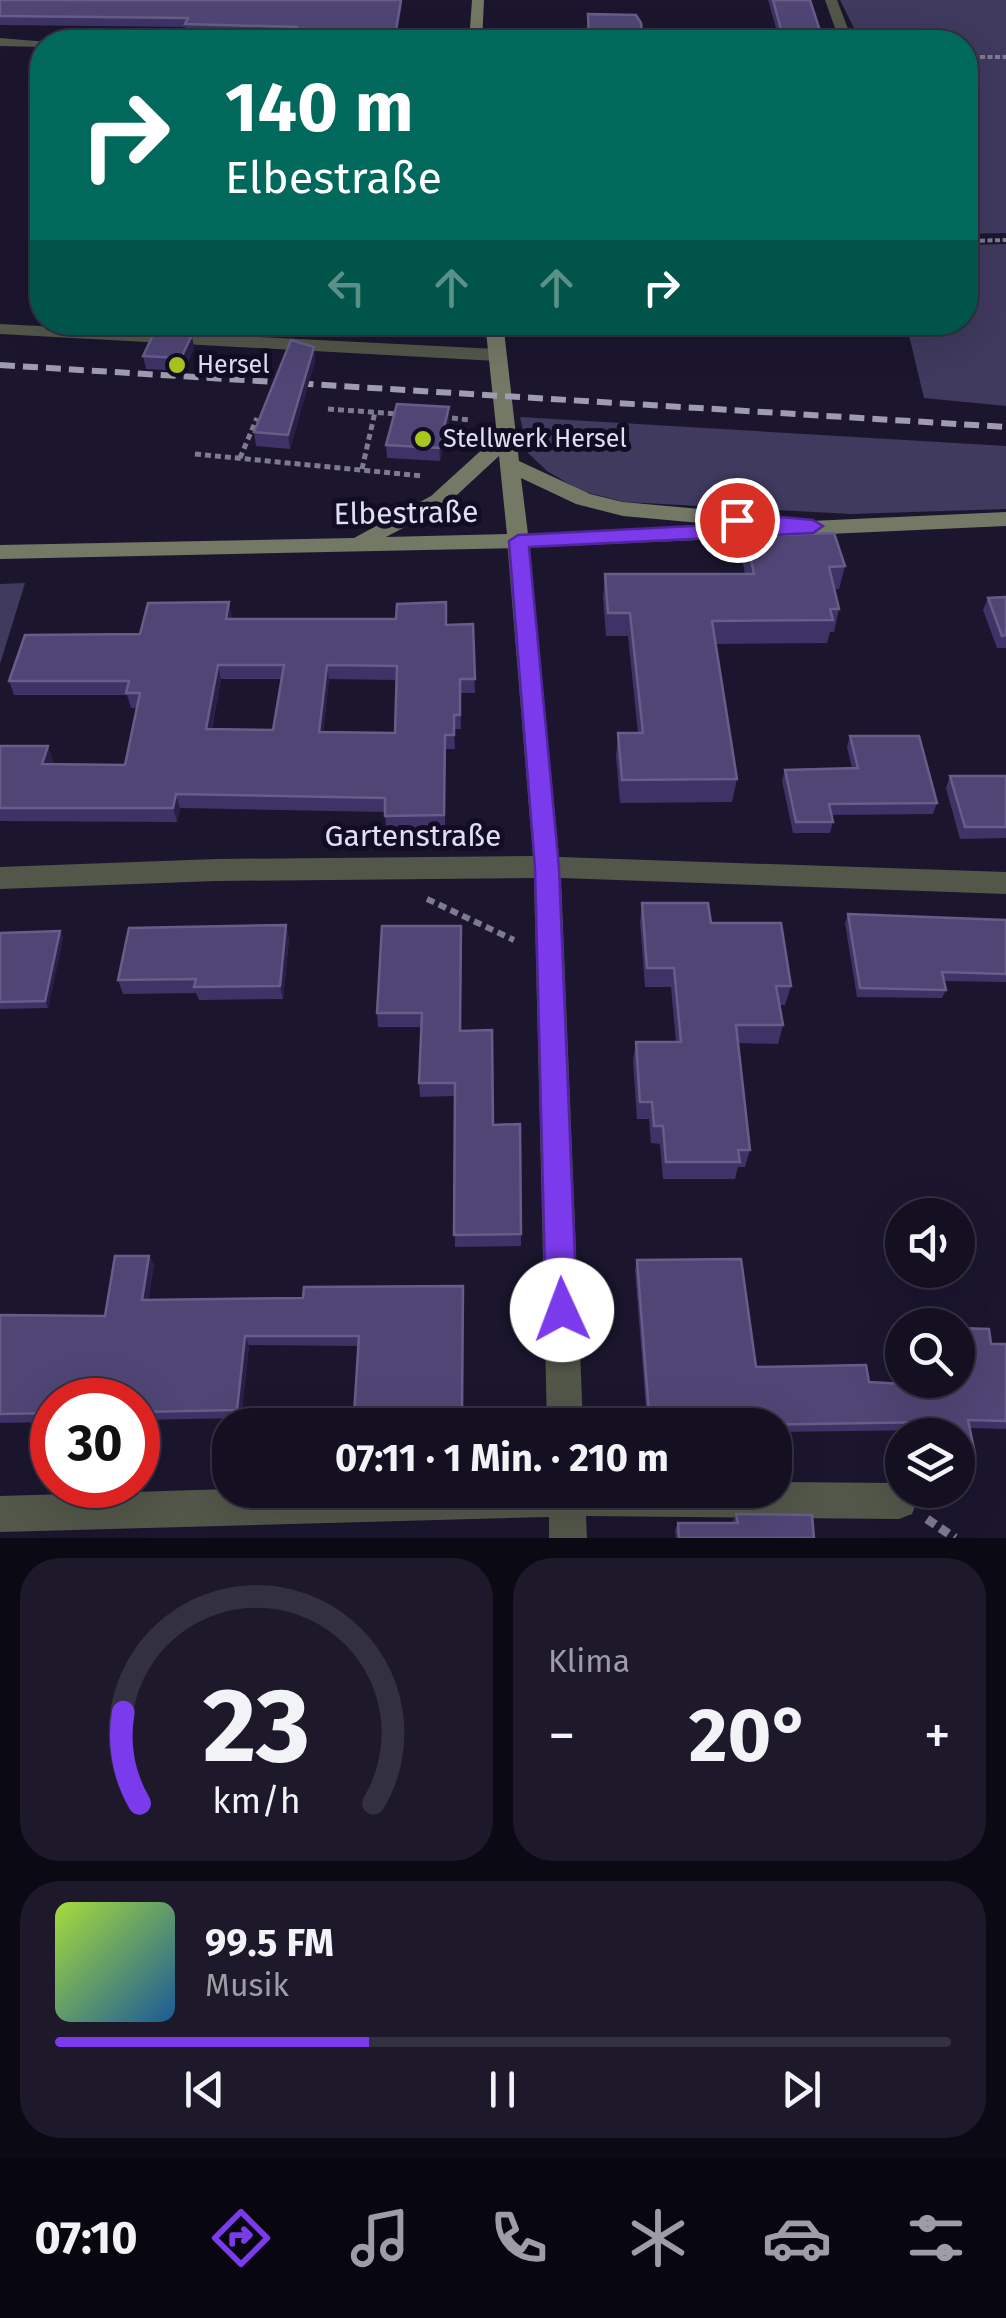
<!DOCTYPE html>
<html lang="de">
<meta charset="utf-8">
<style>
body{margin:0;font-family:"Fira Sans",sans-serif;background:#1d192a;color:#f1f3f6;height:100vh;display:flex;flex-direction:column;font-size:38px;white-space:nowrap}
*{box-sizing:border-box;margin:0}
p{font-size:32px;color:#9d9da5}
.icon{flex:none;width:55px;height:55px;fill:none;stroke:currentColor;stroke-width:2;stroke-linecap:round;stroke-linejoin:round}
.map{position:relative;height:1538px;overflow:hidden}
.sheet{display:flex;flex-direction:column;gap:20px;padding:20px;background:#0b0913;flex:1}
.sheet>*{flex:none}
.hud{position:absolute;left:30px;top:30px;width:948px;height:305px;border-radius:40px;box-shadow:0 10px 40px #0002,0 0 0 2px #333040;background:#00695c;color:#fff;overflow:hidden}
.controls{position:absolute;left:885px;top:1198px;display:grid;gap:20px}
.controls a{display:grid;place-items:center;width:90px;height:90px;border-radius:50%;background:#141022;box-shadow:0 10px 40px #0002,0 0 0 2px #333040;font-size:50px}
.speed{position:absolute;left:30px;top:1378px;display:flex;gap:20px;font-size:50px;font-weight:700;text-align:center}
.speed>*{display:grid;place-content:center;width:130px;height:130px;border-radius:50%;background:#141022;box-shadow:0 10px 40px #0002,0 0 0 2px #333040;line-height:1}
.speed .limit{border:15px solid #d22;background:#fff;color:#111}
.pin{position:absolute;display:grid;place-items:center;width:85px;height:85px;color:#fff;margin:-42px;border:5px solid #fff;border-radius:50%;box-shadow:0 2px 10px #0007}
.me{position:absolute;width:110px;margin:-55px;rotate:358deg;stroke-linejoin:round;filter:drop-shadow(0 0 8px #0008)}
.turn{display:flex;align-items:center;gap:35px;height:210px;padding:0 30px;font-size:45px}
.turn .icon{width:130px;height:130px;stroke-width:2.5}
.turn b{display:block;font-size:70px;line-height:85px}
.lanes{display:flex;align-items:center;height:95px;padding:0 30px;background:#0003;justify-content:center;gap:50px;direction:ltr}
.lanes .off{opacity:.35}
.big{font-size:75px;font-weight:700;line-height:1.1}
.sheet .widget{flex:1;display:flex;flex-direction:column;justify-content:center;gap:15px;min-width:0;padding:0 35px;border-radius:40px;background:#1d192a}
.sheet .dial{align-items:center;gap:0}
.dial svg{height:260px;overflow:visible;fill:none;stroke:#333040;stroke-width:7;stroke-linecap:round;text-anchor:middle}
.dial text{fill:#f1f3f6;stroke:none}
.song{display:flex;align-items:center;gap:30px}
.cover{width:120px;height:120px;border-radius:15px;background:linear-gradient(135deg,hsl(80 70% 55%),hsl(210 70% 35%))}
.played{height:10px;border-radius:5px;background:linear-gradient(90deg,#7c3aed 35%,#333040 35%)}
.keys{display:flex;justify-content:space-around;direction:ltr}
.heat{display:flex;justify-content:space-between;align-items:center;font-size:55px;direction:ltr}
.sheet .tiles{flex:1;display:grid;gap:20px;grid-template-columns:1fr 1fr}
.widget:last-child{grid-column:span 2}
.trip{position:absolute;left:212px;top:1408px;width:580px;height:100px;border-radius:40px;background:#141022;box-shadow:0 10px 40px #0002,0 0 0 2px #333040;font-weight:700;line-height:100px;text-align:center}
.tabs{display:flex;height:160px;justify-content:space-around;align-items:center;background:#08060e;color:#9d9da5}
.tabs .icon{width:70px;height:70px}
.tabs .on{color:#7c3aed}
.tabs b{font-size:45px;color:#f1f3f6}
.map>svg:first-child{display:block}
.green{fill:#3f3a5e}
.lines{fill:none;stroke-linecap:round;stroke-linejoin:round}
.path-far3{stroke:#7e7b90;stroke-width:4;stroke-dasharray:5 2.5;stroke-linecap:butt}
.path-far2{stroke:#7e7b90;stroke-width:5;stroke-dasharray:6 4;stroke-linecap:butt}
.path-far1{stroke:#7e7b90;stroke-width:6;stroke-dasharray:8 5;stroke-linecap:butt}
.path{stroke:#7e7b90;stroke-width:9;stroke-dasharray:10 6;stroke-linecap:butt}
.street{fill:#53574a;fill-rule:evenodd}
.secondary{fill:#737965;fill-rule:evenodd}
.rail{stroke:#9f9cb0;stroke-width:6;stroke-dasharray:15 8;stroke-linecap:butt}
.wall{fill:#3e3367;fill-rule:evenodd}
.shaded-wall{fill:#29204a}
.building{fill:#504676;stroke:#665e89;stroke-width:2.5;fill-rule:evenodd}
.route{fill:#7c3aed;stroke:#51269a;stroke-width:2.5}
.poi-dot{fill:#a8c71d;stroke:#120d24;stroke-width:4}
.labels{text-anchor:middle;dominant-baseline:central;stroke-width:10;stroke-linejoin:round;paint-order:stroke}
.far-poi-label{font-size:25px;fill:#e1e0f1;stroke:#120d24;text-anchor:start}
.street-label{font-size:30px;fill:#e1e0f1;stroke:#120d24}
</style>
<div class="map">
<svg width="1006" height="1538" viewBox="0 0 1006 1538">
<rect width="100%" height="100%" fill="#1b162e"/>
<!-- green -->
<path class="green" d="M840,0H1006V233L965,234V42H861Z
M1006,244V406L924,398L906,323L965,322V245Z
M520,417L1006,446V509L851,514L625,502L581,491L547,471L528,453Z
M25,583L0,664V584Z"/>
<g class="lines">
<!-- path-far3 -->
<path class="path-far3" d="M422,34L451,38
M965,57H1006
M965,241L1006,240"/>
<!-- path-far2 -->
<path class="path-far2" d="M328,409L399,414
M442,417L470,420
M195,454L423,476
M240,458L257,418
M362,469L375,412"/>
<!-- path-far1 -->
<path class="path-far1" d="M427,899L514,940"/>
<!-- path -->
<path class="path" d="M927,1519L955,1538"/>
<!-- street -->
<path class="street" d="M825,0H837L853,42H840Z
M0,38L48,42H42V47L0,46Z
M0,324L497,349L506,355L497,361L0,334Z
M518,534L529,541L559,857L1006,872V894L561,878L583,1425H547L534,878L216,881L0,889V867L216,859L533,856L507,541Z
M775,1482L899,1483L902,1490H913L917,1501L912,1514L899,1519L586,1516L587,1538H549V1517L0,1532V1496L230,1489L775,1490Z"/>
<!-- secondary -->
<path class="secondary" d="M472,0H484L482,42H469Z
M485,322H503L519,461L590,494L623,502L722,511L733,518L722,525L623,516L576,504L521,478L528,534L1006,512V526L518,548L0,559V545L354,538L431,496L497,436ZM499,456L507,534L386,537L445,506Z"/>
<!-- rail -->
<path class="rail" d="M0,365L1006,427"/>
</g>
<!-- wall -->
<path class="wall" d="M0,0H402V6L295,37L186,33L185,27L0,25Z
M768,0H810L822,37L821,42H780Z
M163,322H207L203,330L165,329Z
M314,347L315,361L290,449L256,446L254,432Z
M194,348L184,371L146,369L143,356Z
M449,407V420L440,461L387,458L386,445Z
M746,536L845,566L839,589H834L839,609L834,632H830L827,643L715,644L737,779L732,802L620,803L616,756L618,733H638L628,636H606L603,597L605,574H745L742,559Z
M1006,597V648H997L983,610L988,598Z
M229,602L231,619L447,625L473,624L475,693H460L461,729H454L455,749H445V829L386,830L385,812L180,808L177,822L0,821V746L53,760L52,764L125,765L137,708H131L127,695H14L9,681ZM221,679H281L273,730L212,729ZM329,679L396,680L395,733L323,732Z
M850,736L937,803L933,814L832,815L833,822L830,833H793L782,781L785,770L852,768L847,747Z
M950,776H1006V838L960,839L946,788Z
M642,903L711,923L791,986L785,1005H780L783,1025L778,1044L738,1043L750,1150L745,1167H738L735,1179H663L660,1144L651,1143L649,1119H637L633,1061L636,1042H676L671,987H645L640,922Z
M848,914L1006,920V982L944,981L946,990L942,998L857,997L845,923Z
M286,925L289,939L283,999L199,1000L196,993L123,994L118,980Z
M461,926L460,1031L493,1125L520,1124L521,1246L455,1247V1096L420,1097L419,1083L421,1027H378L377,1013Z
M60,931L63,938L48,1008L0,1009V933Z
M149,1256L154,1265L148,1299L303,1298L463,1286V1422L356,1423L354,1415L359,1346L249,1345L241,1418L138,1420V1400H52V1422L0,1423V1315L105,1316Z
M637,1260L756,1367L869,1382L951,1386L950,1380H958L991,1344H1006V1429L970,1428L975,1454L968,1461H958V1435H929L928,1430L775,1432V1425H747L746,1419L647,1421L635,1270Z
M736,1514L814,1538H676L675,1530L678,1523H732Z"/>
<!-- shaded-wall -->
<path class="shaded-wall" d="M401,0L402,6L396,42H394Z
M192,335L194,348L184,371L181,358Z
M314,347L315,361L290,449L288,435Z
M449,407V420L440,461L439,448Z
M229,602L232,617L229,633L226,619Z
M218,665L221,679L209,743L206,729Z
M327,665L329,679L321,746L319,732Z
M48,746L53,760L48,778L42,764Z
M176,794L180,808L177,822L173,808Z
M286,925L289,939L283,999L280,986Z
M60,931L63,938L48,1008L45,1001Z
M149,1256L154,1265L147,1309L142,1300Z
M245,1336L249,1345L241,1418L237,1410Z"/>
<!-- building -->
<path class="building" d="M0,0H401L394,42H294L297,27L185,24L188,18L0,16Z
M773,0H810L822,37H783Z
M588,14L636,15L641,23L643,42H589Z
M154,333L192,335L181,358L143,356Z
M291,340L314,347L288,435L254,432Z
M397,404L449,407L439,448L386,445Z
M834,533L845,566L829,567L839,609H830L833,620L712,621L737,779L622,780L618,733H643L630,613H608L605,574H754L746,536Z
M1006,597V635L1002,636L988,598Z
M229,602L226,619H396L397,604L446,602V625L473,624L475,679H460V715H454V735H445L444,815L385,816V798L176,794L173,808H0V746H48L42,764L125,765L140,693H126L129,681H9L25,635L140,634L148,603ZM218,665H284L273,730L206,729ZM327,665L397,666L395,733L319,732Z
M850,736H919L937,803L829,804L833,822H796L785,770L858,768Z
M950,776H1006V827H965Z
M642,903H708L711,923H781L791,986H776L783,1025H736L750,1150H738L740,1162H666L663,1126H654L652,1102H640L636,1042H681L674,968H647Z
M848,914L1006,920V974L942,972L946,990L860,988Z
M286,925L280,986L194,987L196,979L118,980L129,928Z
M382,926H461L460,1031L492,1030L493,1125L520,1124L521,1234L454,1235L455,1083H419L422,1013H377Z
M60,931L45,1001L0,1002V933Z
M115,1256H149L142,1300L303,1298L304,1287L463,1286L462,1414L354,1415L359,1336H245L237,1410L138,1412V1400H52V1413L0,1414V1315L105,1316Z
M741,1259L756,1367L866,1365L869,1382L959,1387L958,1376V1328L989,1329L991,1344H1006V1421L968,1420L975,1454L958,1453V1435H936L934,1422L751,1425L750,1411L649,1413L637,1260Z
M736,1514L812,1515L814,1538H679L678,1523H738Z"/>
<!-- route -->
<path class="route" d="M737,513L813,520L823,526L813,533L529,547L559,868L577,1310L572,1321L562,1325L551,1321L546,1310L535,868L509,541L518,535L733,524L728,520Z"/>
<!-- markers -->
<g class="poi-dot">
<circle cx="177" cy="365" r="10"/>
<circle cx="423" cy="439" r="10"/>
</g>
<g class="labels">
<!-- far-poi labels -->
<g class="far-poi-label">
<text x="197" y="365">Hersel</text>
<text x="443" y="439">Stellwerk Hersel</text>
</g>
<!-- street labels -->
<g class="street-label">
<text transform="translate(406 513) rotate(-1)">Elbestraße</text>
<text x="413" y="836">Gartenstraße</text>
</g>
</g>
</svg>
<div class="controls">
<a><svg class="icon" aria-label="sound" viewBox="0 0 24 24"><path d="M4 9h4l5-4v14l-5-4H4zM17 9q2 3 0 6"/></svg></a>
<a><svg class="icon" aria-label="search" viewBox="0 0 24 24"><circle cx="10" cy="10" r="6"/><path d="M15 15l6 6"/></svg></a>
<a><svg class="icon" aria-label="layers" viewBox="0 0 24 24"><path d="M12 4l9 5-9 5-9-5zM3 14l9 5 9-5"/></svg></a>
</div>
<div class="speed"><div class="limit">30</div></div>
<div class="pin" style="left:737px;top:520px;background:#d93025"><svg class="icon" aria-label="arrive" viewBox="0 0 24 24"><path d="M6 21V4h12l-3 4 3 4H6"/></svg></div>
<svg class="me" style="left:562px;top:1310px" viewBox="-20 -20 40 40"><circle r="19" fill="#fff"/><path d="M0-13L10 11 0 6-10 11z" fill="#7c3aed"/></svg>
<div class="trip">07:11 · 1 Min. · 210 m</div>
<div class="hud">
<div class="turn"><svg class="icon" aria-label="right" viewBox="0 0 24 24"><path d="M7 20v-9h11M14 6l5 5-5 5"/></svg><div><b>140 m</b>Elbestraße</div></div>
<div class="lanes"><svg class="icon off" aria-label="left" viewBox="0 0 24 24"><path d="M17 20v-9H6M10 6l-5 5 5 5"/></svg><svg class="icon off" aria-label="ahead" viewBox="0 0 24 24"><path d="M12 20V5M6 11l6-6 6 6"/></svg><svg class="icon off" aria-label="ahead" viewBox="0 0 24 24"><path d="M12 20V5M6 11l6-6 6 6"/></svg><svg class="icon" aria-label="right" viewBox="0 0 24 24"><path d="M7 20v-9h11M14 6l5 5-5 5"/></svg></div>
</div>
</div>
<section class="sheet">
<div class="tiles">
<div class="widget dial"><svg viewBox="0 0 100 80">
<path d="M14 69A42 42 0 1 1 86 69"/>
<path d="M14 69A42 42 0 0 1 9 41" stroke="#7c3aed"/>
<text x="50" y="56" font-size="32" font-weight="700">23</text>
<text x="50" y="72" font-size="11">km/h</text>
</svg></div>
<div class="widget"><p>Klima</p>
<div class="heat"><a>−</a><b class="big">20°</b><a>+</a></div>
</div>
<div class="widget">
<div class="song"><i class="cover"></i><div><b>99.5 FM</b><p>Musik</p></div></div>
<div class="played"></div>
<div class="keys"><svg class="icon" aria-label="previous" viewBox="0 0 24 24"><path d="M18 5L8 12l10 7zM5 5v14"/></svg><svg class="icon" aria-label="pause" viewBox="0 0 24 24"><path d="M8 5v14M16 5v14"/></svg><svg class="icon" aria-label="next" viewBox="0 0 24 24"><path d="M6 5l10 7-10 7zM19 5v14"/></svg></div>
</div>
</div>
</section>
<nav class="tabs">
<b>07:10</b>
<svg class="icon on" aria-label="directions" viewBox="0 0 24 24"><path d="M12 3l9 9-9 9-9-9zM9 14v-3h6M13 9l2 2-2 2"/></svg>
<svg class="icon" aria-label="music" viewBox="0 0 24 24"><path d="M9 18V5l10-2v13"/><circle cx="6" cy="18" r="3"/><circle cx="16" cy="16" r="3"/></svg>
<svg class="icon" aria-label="phone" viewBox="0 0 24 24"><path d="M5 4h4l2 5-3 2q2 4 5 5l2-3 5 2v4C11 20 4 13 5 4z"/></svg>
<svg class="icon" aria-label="climate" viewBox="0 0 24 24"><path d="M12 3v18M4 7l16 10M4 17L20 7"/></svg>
<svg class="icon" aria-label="car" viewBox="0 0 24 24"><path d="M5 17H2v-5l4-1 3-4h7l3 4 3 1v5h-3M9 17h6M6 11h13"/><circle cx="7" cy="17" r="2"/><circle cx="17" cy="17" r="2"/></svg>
<svg class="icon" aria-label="filters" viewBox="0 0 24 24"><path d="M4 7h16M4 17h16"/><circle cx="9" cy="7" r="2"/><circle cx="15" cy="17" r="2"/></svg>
</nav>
